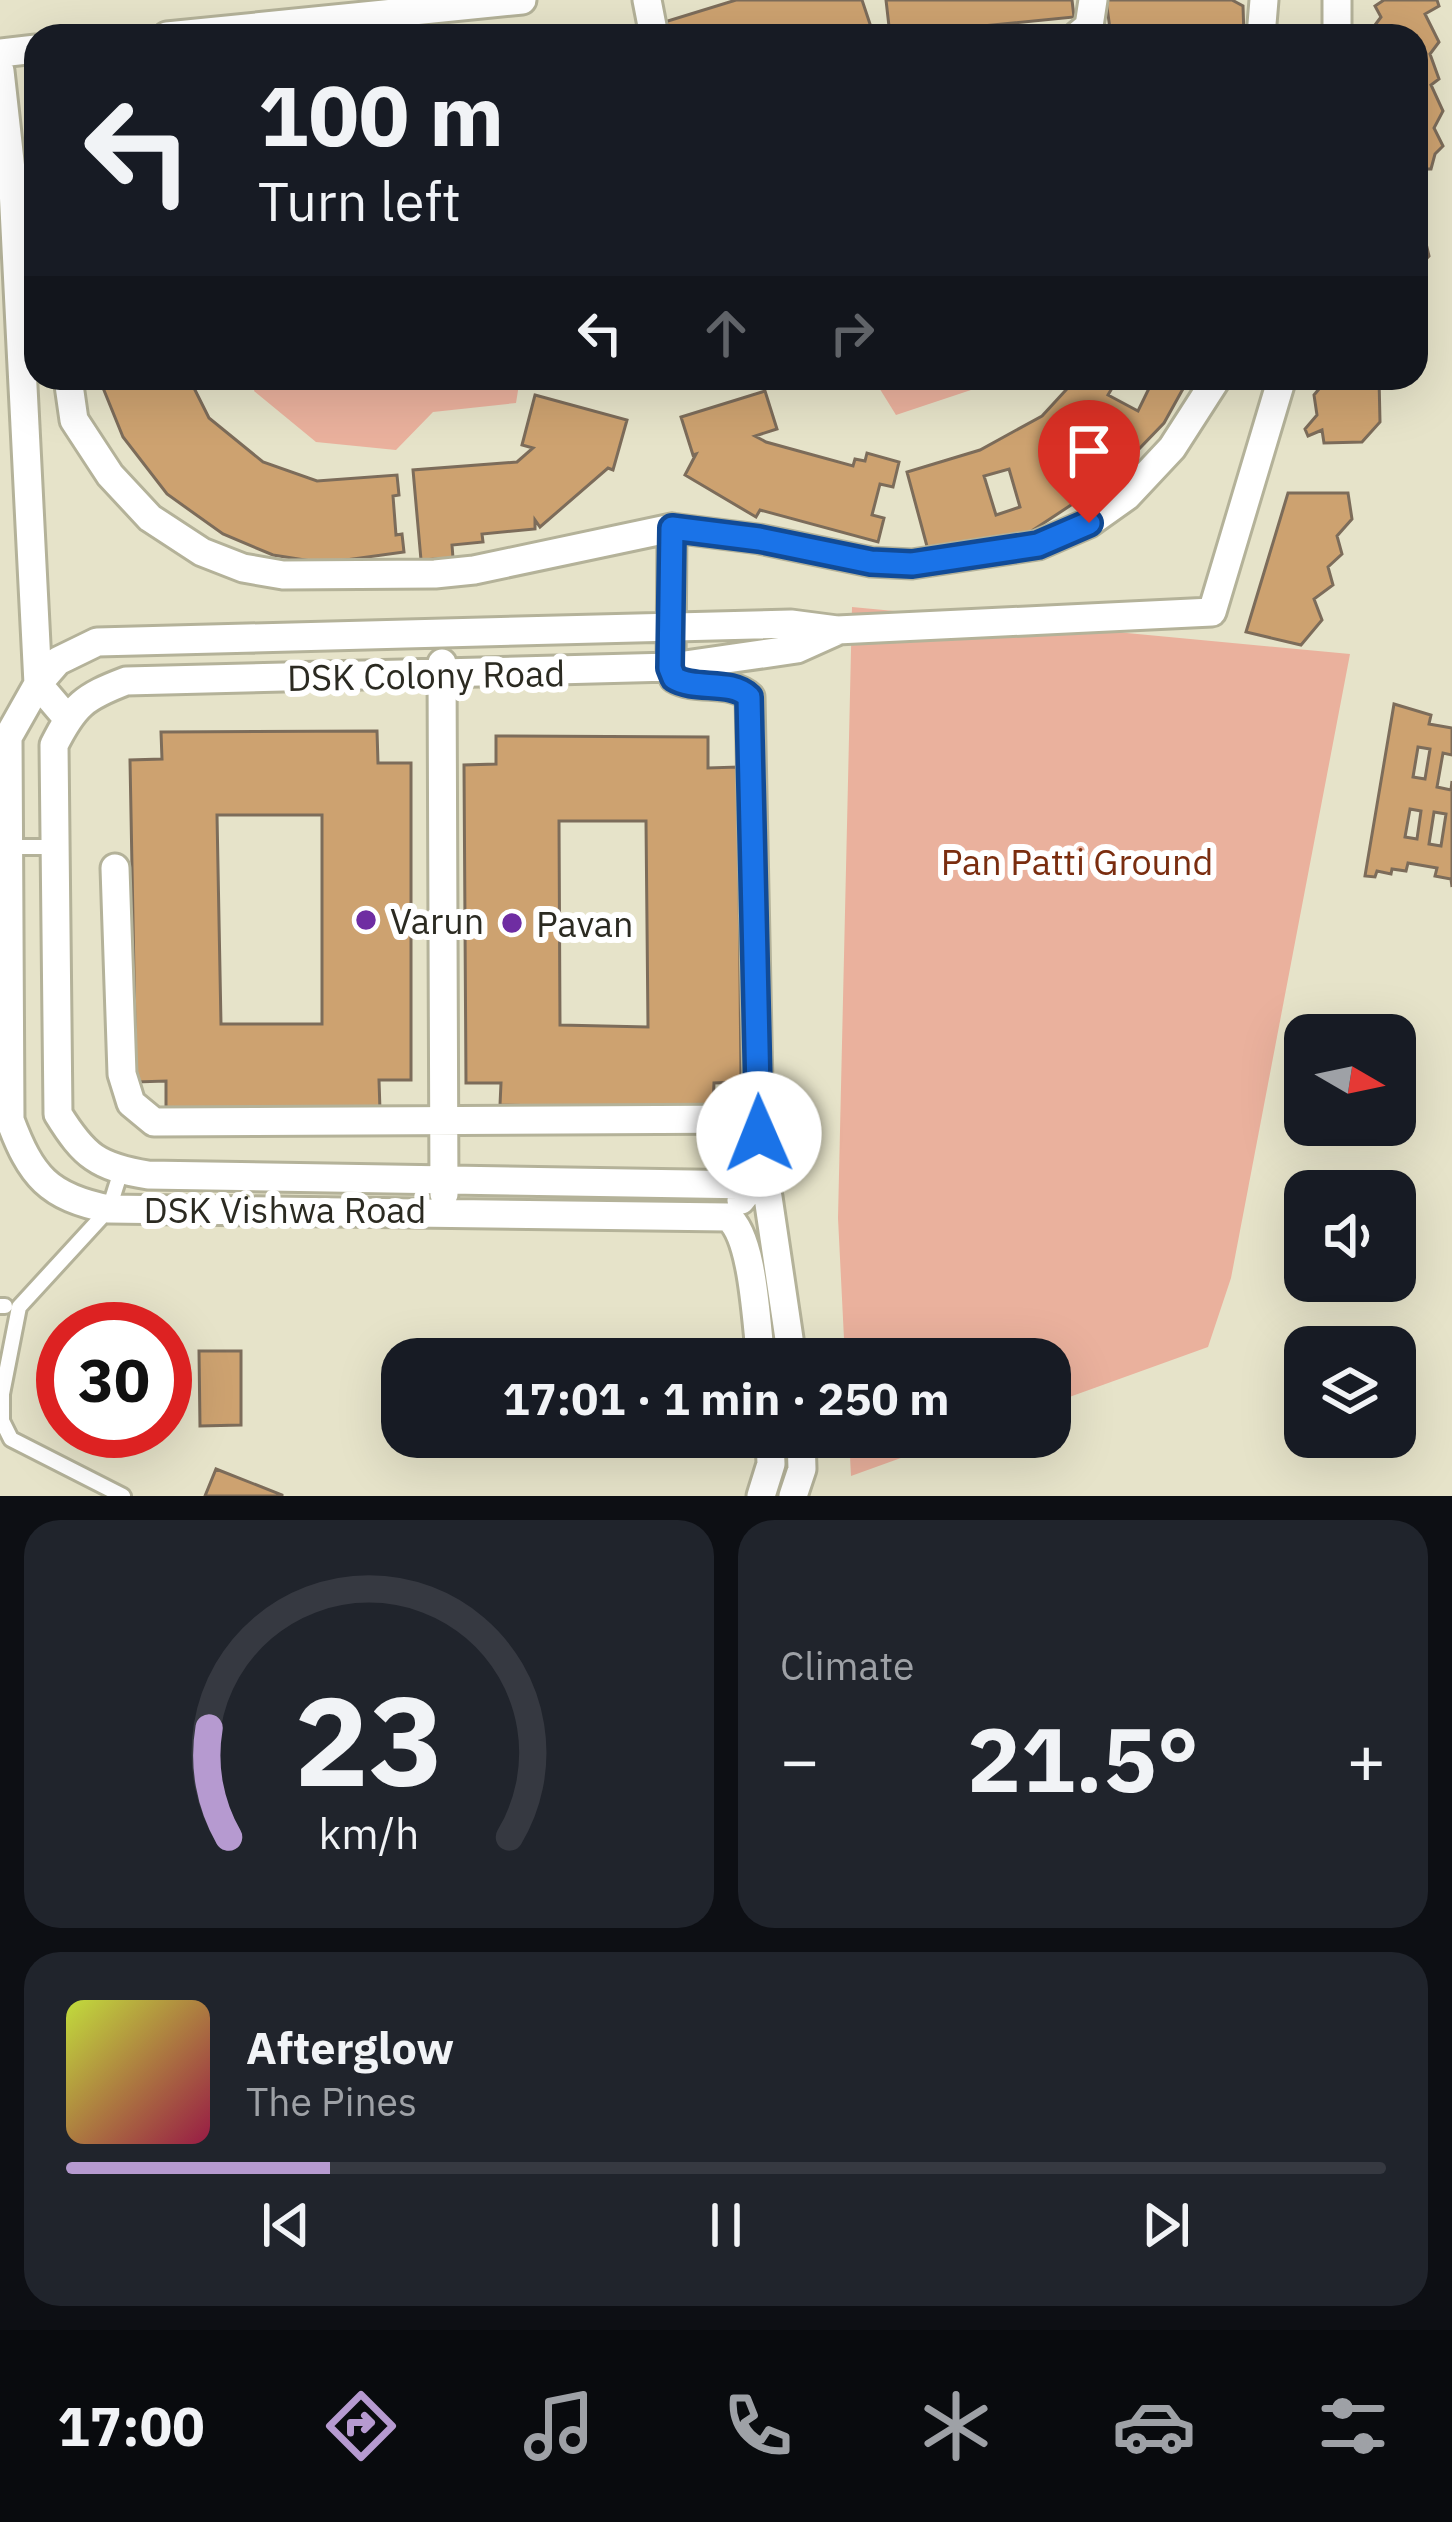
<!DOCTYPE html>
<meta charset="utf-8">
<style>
body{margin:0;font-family:"IBM Plex Sans",sans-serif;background:#20242c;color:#f1f3f6;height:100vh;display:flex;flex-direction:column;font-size:45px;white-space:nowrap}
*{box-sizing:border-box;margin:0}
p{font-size:39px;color:#9ea1a6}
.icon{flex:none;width:66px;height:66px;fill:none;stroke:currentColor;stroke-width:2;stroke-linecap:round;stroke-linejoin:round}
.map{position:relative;height:1496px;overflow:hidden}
.side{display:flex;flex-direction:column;gap:24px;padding:24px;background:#0d0f14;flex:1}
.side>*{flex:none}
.banner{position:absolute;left:24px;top:24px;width:1404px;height:366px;border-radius:36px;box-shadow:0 12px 48px #0002;background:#171b24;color:#f1f3f6;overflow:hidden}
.needle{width:78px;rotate:99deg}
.tools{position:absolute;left:1284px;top:1014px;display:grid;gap:24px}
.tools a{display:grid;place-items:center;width:132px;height:132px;border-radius:24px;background:#171b24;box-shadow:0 12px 48px #0002;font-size:60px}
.speed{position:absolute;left:36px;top:1302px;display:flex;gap:24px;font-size:60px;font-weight:700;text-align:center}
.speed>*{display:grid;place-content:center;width:156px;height:156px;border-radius:50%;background:#171b24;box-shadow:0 12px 48px #0002;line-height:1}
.speed .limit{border:18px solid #d22;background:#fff;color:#111}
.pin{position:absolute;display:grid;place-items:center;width:102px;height:102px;color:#fff;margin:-123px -51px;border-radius:50% 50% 50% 0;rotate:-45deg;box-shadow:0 0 12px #0007}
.pin .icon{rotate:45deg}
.me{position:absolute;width:132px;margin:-66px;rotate:359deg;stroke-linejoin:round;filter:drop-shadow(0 0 9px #0008)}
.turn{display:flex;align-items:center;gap:42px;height:252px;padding:0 36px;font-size:54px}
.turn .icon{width:156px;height:156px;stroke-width:2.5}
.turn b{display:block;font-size:84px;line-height:102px}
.lanes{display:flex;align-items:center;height:114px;padding:0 36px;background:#0003;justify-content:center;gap:60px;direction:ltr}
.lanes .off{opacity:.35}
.big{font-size:90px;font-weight:700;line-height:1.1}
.side .tile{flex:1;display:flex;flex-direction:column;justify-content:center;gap:18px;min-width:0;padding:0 42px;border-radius:36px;background:#20242c}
.side .dial{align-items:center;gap:0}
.dial svg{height:312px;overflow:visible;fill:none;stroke:#363941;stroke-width:7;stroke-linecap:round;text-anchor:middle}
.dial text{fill:#f1f3f6;stroke:none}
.song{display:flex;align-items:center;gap:36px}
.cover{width:144px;height:144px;border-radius:18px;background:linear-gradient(135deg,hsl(70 70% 55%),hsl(340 70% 35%))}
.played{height:12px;border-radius:6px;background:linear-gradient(90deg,#b69ad0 20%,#363941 20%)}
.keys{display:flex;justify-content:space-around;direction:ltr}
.heat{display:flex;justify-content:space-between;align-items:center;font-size:66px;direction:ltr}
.side .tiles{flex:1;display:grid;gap:24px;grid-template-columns:1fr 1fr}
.tile:last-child{grid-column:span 2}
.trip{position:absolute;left:381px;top:1338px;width:690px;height:120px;border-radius:36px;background:#171b24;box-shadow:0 12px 48px #0002;font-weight:700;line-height:120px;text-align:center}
.tabs{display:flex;height:192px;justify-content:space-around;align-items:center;background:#090b0e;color:#9ea1a6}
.tabs .icon{width:84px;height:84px}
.tabs .active{color:#b69ad0}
.tabs b{font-size:54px;color:#f1f3f6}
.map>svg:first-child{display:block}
.green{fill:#eab19d}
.building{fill:#cda270;stroke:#7c6c5a;stroke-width:3;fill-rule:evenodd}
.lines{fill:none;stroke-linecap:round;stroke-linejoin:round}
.service-casing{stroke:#b4b299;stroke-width:20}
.minor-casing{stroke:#b4b299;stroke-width:33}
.service{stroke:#fff;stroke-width:14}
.minor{stroke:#fff;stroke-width:27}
.route-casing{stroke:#114b97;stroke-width:30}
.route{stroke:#1a73e8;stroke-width:21}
.poi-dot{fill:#6f2da2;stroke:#fff;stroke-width:4.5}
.labels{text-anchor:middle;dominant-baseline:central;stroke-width:12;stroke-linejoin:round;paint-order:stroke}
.street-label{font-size:36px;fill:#2b2a21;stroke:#fff}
.park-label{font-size:36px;fill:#7a2d0f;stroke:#fff}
.poi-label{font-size:36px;fill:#2b2a21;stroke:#fff;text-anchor:start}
</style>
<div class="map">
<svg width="1452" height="1496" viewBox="0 0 1452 1496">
<rect width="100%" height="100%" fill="#e6e3c9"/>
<!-- green -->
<path class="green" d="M258,378H520L516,403L433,412L396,450L316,442L254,391Z
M873,378H1007L896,415Z
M852,607L1350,654L1231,1278L1208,1347L1050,1404V1359H845L838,1218Z
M849,1437H959L851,1476Z"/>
<!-- building -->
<path class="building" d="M736,0H862L873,33L662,36L658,24Z
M886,0H1072L1074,17L890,35Z
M1106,0H1232L1243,6L1244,36H1111Z
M1384,0H1437L1439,6L1425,14L1439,42L1430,54L1439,79L1431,85L1443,111L1434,128L1443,146L1435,154L1431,169H1416V36H1375L1372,29L1381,17L1375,6Z
M1416,235H1424L1429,256L1416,270Z
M99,378H189L209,418L263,462L317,481L397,475L399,495L393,496L396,535L402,534L404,552L324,563L273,555L223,534L167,494L123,437Z
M1077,378H1118L1108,395L1138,411L1154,378H1189L1164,423L1109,480L1021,538L928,550L907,472L980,450L1042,416ZM1076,426L1103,452L1083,472L1057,446ZM1009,469L1020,507L996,515L984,476Z
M1328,378H1379L1380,422L1362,442L1324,443L1322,430L1308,436L1305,429L1317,415L1314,395Z
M765,391L777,429L755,436L766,442L853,466L855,459L865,461L867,453L899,462L893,487L880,484L872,515L884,518L878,542L760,510L756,517L685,475L696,454L693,455L681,417Z
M535,395L627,420L613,470L608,468L540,527L535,520V529L482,534L483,542L452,545L453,558L421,560L413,470L517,462L533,448L522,445Z
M1288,493H1348L1352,519L1337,536L1342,554L1328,567L1333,585L1314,599L1322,620L1301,645L1246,632Z
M1394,704L1431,715L1429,724L1452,728V755L1443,753L1437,787L1451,790L1452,781V887L1451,879L1435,876L1437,868L1408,863L1406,871L1392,869L1391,874L1377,871L1375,877L1365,876ZM1418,747L1430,749L1425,779L1413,777ZM1410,809L1421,811L1417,839L1405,837ZM1434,812L1446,814L1441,846L1429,844Z
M377,731L378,763H411V1080H379L380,1110L166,1111V1081L136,1082L130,760L162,759L161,732ZM217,815H322V1024H221Z
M496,736L708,737V768L738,767L741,1082L714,1083L713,1109L500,1105L501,1083H466L464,765L496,764ZM559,821H646L648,1027L560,1025Z
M199,1351H241V1425L200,1426Z
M216,1469L282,1495V1496H205Z"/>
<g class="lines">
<!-- service casing -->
<g class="service-casing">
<path id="service" d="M6,847H55
M121,1171L109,1209L19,1307L2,1394V1421L11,1439L123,1496
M0,1306H5"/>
</g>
<!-- minor casing -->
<g class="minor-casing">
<path id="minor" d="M647,0L654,36
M1337,0V36
M167,36L522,0
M1077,36L1089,26L1093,0
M1261,36L1264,0
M0,53L36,49
M0,71L13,188L38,684L67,718
M68,378L74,420L110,475L150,518L202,552L243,568L283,575L435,574L474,570L672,528L759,539L871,562L912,564L1038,545L1089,523L1127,496L1172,448L1217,378
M672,528L671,667L674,678C696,691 731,679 750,697L759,1134L753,1185L741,1200
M442,663L444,1194
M115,868L122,1074L131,1103L154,1122L759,1119
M761,1359C756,1324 754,1238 728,1217L109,1209C48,1197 31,1176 10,1120L8,737L38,684L58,661L97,642L791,624L837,630L1212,612L1282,378
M792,1359L768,1197L753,1185L148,1175C98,1167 84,1156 58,1114L54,745C74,705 84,697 126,681L671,667L797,649L837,631
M761,1496L771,1464L770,1437
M793,1496L802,1469L801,1437"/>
</g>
<!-- service -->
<use href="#service" class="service"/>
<!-- minor -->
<use href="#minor" class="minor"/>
</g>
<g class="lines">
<!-- route casing -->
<g class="route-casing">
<path id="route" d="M759,1134L749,697C731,679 695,691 674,678L670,668L672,528L759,539L871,562L912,564L1038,545L1089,523"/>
</g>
<!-- route -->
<use href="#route" class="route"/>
</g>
<!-- markers -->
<g class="poi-dot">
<circle cx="366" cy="920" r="12"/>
<circle cx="512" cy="923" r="12"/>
</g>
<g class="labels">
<!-- street labels -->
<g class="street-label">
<text transform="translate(426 675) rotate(-1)">DSK Colony Road</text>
<text x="285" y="1209">DSK Vishwa Road</text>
</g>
<!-- park labels -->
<g class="park-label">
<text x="1077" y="861">Pan Patti Ground</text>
</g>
<!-- poi labels -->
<g class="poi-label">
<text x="390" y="920">Varun</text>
<text x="536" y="923">Pavan</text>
</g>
</g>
</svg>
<div class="tools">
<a><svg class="needle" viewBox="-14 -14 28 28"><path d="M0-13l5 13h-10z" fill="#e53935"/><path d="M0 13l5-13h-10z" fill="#9ea1a6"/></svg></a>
<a><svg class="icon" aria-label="sound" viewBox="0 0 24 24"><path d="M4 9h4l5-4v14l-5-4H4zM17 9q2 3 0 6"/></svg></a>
<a><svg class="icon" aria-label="layers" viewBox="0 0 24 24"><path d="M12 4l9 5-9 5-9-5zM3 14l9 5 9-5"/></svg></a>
</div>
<div class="speed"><div class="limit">30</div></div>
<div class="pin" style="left:1089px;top:523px;background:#d93025"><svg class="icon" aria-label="arrive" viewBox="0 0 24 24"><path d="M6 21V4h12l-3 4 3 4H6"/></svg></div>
<svg class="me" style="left:759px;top:1134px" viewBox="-20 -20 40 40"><circle r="19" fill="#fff"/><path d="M0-13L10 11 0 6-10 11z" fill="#1a73e8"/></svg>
<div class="trip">17:01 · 1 min · 250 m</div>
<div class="banner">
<div class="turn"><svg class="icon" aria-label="left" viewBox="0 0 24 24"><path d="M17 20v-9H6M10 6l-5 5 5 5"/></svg><div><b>100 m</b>Turn left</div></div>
<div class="lanes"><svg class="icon" aria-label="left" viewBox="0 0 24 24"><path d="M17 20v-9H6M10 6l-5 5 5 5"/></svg><svg class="icon off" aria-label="ahead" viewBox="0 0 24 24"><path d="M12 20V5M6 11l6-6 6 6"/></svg><svg class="icon off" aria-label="right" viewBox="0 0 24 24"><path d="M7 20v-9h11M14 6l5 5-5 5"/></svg></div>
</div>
</div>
<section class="side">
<div class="tiles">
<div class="tile dial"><svg viewBox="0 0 100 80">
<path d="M14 69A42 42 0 1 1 86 69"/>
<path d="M14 69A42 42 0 0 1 9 41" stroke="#b69ad0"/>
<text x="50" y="56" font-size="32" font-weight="700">23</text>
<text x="50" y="72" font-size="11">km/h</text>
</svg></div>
<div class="tile"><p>Climate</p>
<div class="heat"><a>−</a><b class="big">21.5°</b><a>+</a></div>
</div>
<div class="tile">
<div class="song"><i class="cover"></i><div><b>Afterglow</b><p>The Pines</p></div></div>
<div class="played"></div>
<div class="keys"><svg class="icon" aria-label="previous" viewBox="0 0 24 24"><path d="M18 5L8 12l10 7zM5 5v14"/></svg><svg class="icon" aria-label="pause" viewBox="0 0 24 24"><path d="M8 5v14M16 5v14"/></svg><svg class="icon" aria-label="next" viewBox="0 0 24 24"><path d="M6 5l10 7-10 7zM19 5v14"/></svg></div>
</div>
</div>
</section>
<nav class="tabs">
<b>17:00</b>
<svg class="icon active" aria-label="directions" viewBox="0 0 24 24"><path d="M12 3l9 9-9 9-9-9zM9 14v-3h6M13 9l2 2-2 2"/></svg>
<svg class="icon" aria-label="music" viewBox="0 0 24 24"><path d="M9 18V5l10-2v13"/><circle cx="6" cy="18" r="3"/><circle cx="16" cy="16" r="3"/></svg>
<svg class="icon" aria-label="phone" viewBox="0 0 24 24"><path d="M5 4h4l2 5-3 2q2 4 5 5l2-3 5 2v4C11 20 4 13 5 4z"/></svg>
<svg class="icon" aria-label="climate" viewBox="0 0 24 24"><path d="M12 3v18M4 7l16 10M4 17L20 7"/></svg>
<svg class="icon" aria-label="car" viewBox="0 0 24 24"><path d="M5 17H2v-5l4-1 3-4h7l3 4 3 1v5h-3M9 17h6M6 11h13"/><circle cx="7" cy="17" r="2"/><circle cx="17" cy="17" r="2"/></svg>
<svg class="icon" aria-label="filters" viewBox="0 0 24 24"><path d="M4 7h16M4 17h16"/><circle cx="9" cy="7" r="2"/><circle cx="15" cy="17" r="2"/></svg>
</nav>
